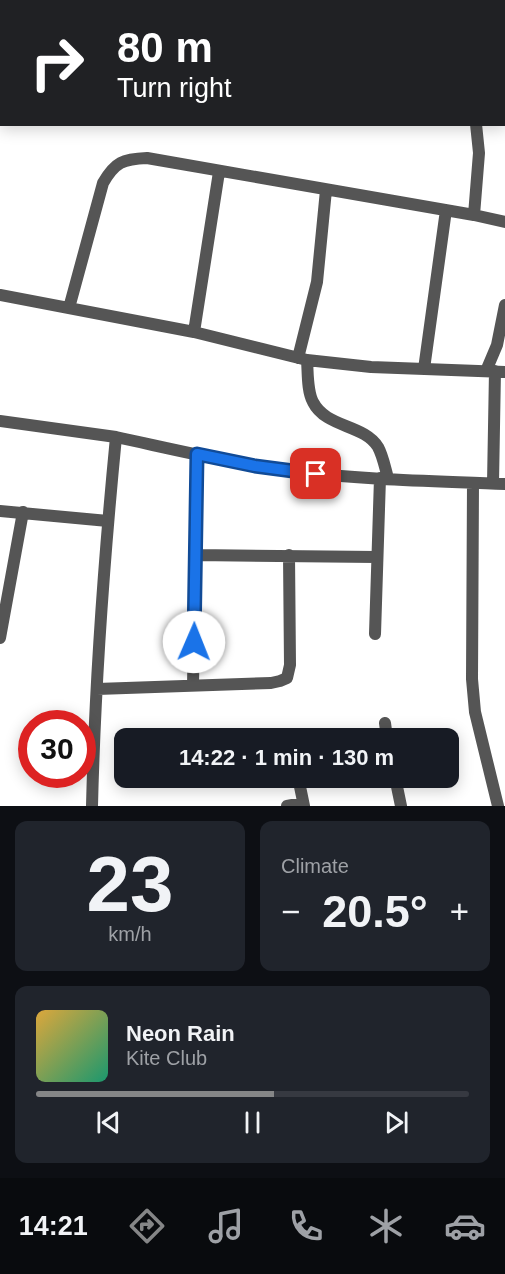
<!DOCTYPE html>
<meta charset="utf-8">
<style>
body{margin:0;font-family:Helvetica,sans-serif;background:#20242c;color:#f1f3f6;height:100vh;display:flex;flex-direction:column;font-size:22px;white-space:nowrap}
*{box-sizing:border-box;margin:0}
p{font-size:20px;color:#9ea1a6}
.icon{flex:none;width:33px;height:33px;fill:none;stroke:currentColor;stroke-width:2;stroke-linecap:round;stroke-linejoin:round}
.map{position:relative;height:806px;overflow:hidden}
.drawer{display:flex;flex-direction:column;gap:15px;padding:15px;background:#0d0f14;flex:1}
.drawer>*{flex:none}
.top-card{position:absolute;left:0px;top:0px;width:506px;height:126px;box-shadow:0 3px 15px #0003;background:#202124;color:#fff;overflow:hidden}
.speed{position:absolute;left:18px;top:710px;display:flex;gap:12px;font-size:30px;font-weight:700;text-align:center}
.speed>*{display:grid;place-content:center;width:78px;height:78px;border-radius:50%;background:#171b24;box-shadow:0 3px 15px #0003;line-height:1}
.speed .limit{border:9px solid #d22;background:#fff;color:#111}
.pin{position:absolute;display:grid;place-items:center;width:51px;height:51px;color:#fff;margin:-26px;border-radius:12px;box-shadow:0 3px 9px #0006}
.me{position:absolute;width:66px;margin:-33px;rotate:1deg;stroke-linejoin:round;filter:drop-shadow(0 0 4px #0008)}
.turn{display:flex;align-items:center;gap:21px;height:126px;padding:0 18px;font-size:27px}
.turn .icon{width:78px;height:78px;stroke-width:2.5}
.turn b{display:block;font-size:42px;line-height:51px}
.big{font-size:45px;font-weight:700;line-height:1.1}
.drawer .card{flex:1;display:flex;flex-direction:column;justify-content:center;gap:9px;min-width:0;padding:0 21px;border-radius:12px;background:#20242c}
.drawer .dial{align-items:center;gap:0}
.dial b{font-size:78px;line-height:1}
.song{display:flex;align-items:center;gap:18px}
.cover{width:72px;height:72px;border-radius:9px;background:linear-gradient(135deg,hsl(40 70% 55%),hsl(160 70% 35%))}
.played{height:6px;border-radius:3px;background:linear-gradient(90deg,#858687 55%,#363941 55%)}
.keys{display:flex;justify-content:space-around;direction:ltr}
.heat{display:flex;justify-content:space-between;align-items:center;font-size:33px;direction:ltr}
.drawer .tiles{flex:1;display:grid;gap:15px;grid-template-columns:1fr 1fr}
.card:last-child{grid-column:span 2}
.trip{position:absolute;left:114px;top:728px;width:345px;height:60px;border-radius:12px;background:#171b24;box-shadow:0 3px 15px #0003;font-weight:700;line-height:60px;text-align:center}
.tabs{display:flex;height:96px;justify-content:space-around;align-items:center;background:#090b0e;color:#9ea1a6}
.tabs .icon{width:42px;height:42px}
.tabs .on{color:#858687}
.tabs b{font-size:27px;color:#f1f3f6}
.map>svg:first-child{display:block}
.lines{fill:none;stroke-linecap:round;stroke-linejoin:round}
.minor{stroke:#555;stroke-width:12}
.route-casing{stroke:#114b97;stroke-width:15}
.route{stroke:#1a73e8;stroke-width:10}
</style>
<div class="map">
<svg width="505" height="806" viewBox="0 0 505 806">
<rect width="100%" height="100%" fill="#fff"/>
<g class="lines">
<!-- minor -->
<path class="minor" d="M17,2L18,0
M145,2L146,0
M498,2V0
M0,33L2,31
M504,110L505,111
M474,215L479,153L476,124
M0,295L194,332L307,360L371,367L505,372
M69,308L103,183C115,162 123,159 147,158L474,215L505,222
M194,332L219,172
M298,358L317,282L326,190
M307,360C308,373 307,391 313,402C326,428 364,424 378,447C383,456 385,468 388,478
M424,369L446,210
M486,371L497,345L505,305
M0,421L116,437C104,560 95,683 92,806
M116,437C177,450 238,465 300,472C368,480 437,481 505,484
M473,483L472,679L475,712L498,806
M493,483L495,371
M0,511L108,521
M195,555L376,557
M375,634L380,478
M0,638L23,512
M193,685L197,454
M97,689L271,683L280,681L287,678L290,665L289,555
M385,723L387,738
M290,737V738
M298,777L304,806
M395,777L401,806
M287,806L303,803"/>
</g>
<g class="lines">
<!-- route casing -->
<g class="route-casing">
<path id="route" d="M194,642L197,454L255,466L316,474"/>
</g>
<!-- route -->
<use href="#route" class="route"/>
</g>
</svg>
<div class="speed"><div class="limit">30</div></div>
<div class="pin" style="left:316px;top:474px;background:#d93025"><svg class="icon" aria-label="arrive" viewBox="0 0 24 24"><path d="M6 21V4h12l-3 4 3 4H6"/></svg></div>
<svg class="me" style="left:194px;top:642px" viewBox="-20 -20 40 40"><circle r="19" fill="#fff"/><path d="M0-13L10 11 0 6-10 11z" fill="#1a73e8"/></svg>
<div class="trip">14:22 · 1 min · 130 m</div>
<div class="top-card">
<div class="turn"><svg class="icon" aria-label="right" viewBox="0 0 24 24"><path d="M7 20v-9h11M14 6l5 5-5 5"/></svg><div><b>80 m</b>Turn right</div></div>
</div>
</div>
<section class="drawer">
<div class="tiles">
<div class="card dial"><b>23</b><p>km/h</p></div>
<div class="card"><p>Climate</p>
<div class="heat"><a>−</a><b class="big">20.5°</b><a>+</a></div>
</div>
<div class="card">
<div class="song"><i class="cover"></i><div><b>Neon Rain</b><p>Kite Club</p></div></div>
<div class="played"></div>
<div class="keys"><svg class="icon" aria-label="previous" viewBox="0 0 24 24"><path d="M18 5L8 12l10 7zM5 5v14"/></svg><svg class="icon" aria-label="pause" viewBox="0 0 24 24"><path d="M8 5v14M16 5v14"/></svg><svg class="icon" aria-label="next" viewBox="0 0 24 24"><path d="M6 5l10 7-10 7zM19 5v14"/></svg></div>
</div>
</div>
</section>
<nav class="tabs">
<b>14:21</b>
<svg class="icon on" aria-label="directions" viewBox="0 0 24 24"><path d="M12 3l9 9-9 9-9-9zM9 14v-3h6M13 9l2 2-2 2"/></svg>
<svg class="icon" aria-label="music" viewBox="0 0 24 24"><path d="M9 18V5l10-2v13"/><circle cx="6" cy="18" r="3"/><circle cx="16" cy="16" r="3"/></svg>
<svg class="icon" aria-label="phone" viewBox="0 0 24 24"><path d="M5 4h4l2 5-3 2q2 4 5 5l2-3 5 2v4C11 20 4 13 5 4z"/></svg>
<svg class="icon" aria-label="climate" viewBox="0 0 24 24"><path d="M12 3v18M4 7l16 10M4 17L20 7"/></svg>
<svg class="icon" aria-label="car" viewBox="0 0 24 24"><path d="M5 17H2v-5l4-1 3-4h7l3 4 3 1v5h-3M9 17h6M6 11h13"/><circle cx="7" cy="17" r="2"/><circle cx="17" cy="17" r="2"/></svg>
</nav>
